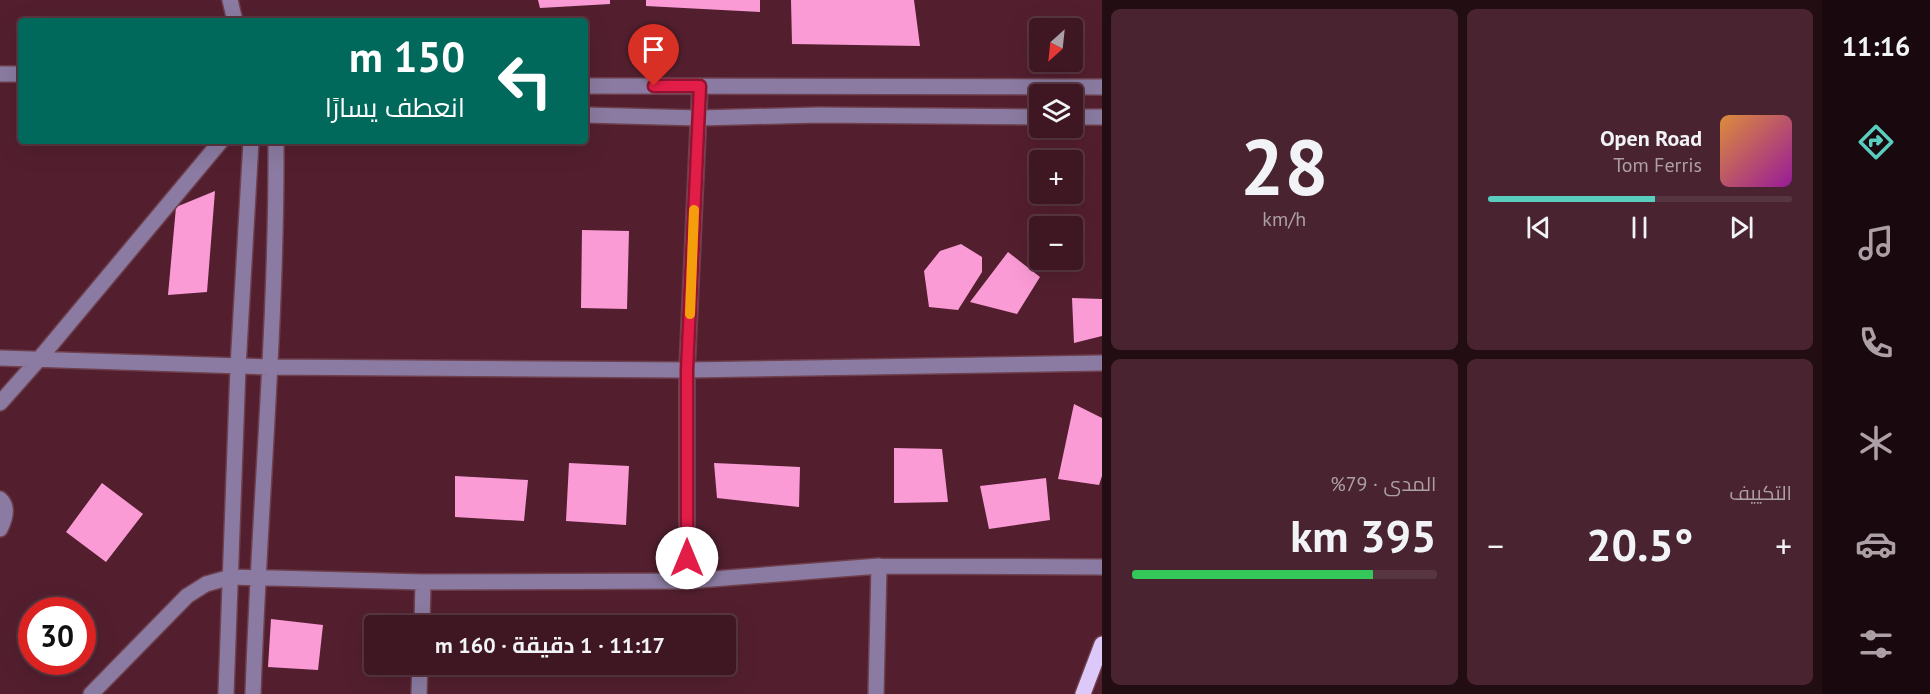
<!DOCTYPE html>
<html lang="ar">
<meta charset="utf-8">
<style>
body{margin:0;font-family:"PT Sans",Cairo,sans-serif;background:#492430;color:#f1f3f6;direction:rtl;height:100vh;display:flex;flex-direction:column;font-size:22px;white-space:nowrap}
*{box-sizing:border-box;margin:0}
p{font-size:20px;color:#ad9fa6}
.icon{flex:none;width:33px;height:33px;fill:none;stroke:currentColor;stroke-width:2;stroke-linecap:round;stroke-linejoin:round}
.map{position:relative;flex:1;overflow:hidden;direction:ltr}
.panel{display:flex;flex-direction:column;gap:9px;padding:9px;background:#220d13;width:720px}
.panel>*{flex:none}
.banner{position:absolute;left:18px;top:18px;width:570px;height:126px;border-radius:6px;box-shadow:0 6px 24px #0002,0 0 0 2px #573641;direction:rtl;background:#00695c;color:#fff;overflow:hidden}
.needle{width:39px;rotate:207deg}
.buttons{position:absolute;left:1029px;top:18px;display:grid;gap:12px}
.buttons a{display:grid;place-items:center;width:54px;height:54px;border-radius:6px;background:#3e1723;box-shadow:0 6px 24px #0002,0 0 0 2px #573641;font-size:30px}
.speed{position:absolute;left:18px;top:597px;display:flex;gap:12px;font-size:30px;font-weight:700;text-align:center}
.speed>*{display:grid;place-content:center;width:78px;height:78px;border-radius:50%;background:#3e1723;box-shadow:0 6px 24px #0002,0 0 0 2px #573641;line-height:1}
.speed .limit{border:9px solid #d22;background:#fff;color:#111}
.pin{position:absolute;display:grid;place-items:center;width:51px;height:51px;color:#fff;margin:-62px -26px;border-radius:50% 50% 50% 0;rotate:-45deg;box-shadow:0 0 6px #0007}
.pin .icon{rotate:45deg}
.me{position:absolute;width:66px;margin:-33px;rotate:0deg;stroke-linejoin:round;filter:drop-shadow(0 0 4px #0008)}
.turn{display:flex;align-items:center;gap:21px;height:126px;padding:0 24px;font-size:27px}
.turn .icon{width:78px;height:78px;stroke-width:2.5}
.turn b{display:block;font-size:42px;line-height:51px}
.big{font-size:45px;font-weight:700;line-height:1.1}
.panel .card{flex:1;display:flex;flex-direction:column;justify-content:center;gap:9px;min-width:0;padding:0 21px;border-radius:9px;background:#492430}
.panel .dial{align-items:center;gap:0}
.dial b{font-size:78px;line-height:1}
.song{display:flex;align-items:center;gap:18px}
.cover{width:72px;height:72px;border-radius:9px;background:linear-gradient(135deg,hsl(30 70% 55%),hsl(300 70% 35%))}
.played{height:6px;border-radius:3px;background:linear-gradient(90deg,#59cebe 55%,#573641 55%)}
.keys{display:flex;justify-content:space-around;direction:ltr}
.heat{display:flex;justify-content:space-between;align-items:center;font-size:33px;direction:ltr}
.charge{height:9px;border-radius:4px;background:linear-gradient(90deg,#34c759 79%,#573641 0)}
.panel .tiles{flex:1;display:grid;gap:9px;grid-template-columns:repeat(2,1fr)}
.trip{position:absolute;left:364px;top:615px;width:372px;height:60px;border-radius:6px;background:#3e1723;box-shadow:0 6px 24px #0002,0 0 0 2px #573641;font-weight:700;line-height:60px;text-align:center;direction:rtl}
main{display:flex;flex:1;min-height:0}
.tabs{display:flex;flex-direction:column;width:108px;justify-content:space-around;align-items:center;background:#19090e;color:#ad9fa6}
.tabs .icon{width:42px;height:42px}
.tabs .on{color:#59cebe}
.tabs b{font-size:27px;color:#f1f3f6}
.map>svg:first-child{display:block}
.building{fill:#fb9bd6}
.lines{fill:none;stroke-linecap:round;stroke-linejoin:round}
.minor-casing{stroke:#6e3f4d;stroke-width:18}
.major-casing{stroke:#6e3f4d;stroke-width:18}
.minor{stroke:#8b7ba2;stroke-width:15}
.major{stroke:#ddc9f9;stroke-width:15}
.route-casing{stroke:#92132f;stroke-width:15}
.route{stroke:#e11d48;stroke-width:10}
.slow{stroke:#f59e0b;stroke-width:10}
</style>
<main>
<nav class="tabs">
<b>11:16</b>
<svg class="icon on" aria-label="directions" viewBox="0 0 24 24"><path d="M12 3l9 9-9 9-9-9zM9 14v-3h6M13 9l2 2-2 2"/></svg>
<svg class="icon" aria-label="music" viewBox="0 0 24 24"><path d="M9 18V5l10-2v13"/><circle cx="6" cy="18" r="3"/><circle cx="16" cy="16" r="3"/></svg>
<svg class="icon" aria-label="phone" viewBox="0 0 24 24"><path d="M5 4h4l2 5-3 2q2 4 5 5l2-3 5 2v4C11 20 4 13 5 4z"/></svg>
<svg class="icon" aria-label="climate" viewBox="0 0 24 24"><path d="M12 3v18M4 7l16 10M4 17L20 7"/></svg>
<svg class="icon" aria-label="car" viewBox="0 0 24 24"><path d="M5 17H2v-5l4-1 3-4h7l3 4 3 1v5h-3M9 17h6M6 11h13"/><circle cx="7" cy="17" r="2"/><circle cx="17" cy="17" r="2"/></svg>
<svg class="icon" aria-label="filters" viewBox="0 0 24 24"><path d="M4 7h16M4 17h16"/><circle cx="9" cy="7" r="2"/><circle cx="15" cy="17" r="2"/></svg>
</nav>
<section class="panel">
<div class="tiles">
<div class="card">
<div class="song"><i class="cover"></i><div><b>Open Road</b><p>Tom Ferris</p></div></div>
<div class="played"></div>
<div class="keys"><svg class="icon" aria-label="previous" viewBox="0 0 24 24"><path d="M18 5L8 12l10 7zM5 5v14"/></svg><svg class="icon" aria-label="pause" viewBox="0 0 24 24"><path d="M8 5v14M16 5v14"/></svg><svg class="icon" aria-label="next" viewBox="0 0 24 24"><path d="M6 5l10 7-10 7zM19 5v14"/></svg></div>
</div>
<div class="card dial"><b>28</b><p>km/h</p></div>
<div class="card"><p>التكييف</p>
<div class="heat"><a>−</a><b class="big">20.5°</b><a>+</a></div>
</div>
<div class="card"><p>المدى · 79%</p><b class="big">395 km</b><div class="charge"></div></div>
</div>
</section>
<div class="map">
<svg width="1102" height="694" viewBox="0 0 1102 694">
<rect width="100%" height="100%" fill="#531f2f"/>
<!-- building -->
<path class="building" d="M538,0H610V4L540,8Z
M646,0H760V12L646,6Z
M791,0H914L920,46L792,44Z
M215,191L207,292L168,295L176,207Z
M582,230L629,231L627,309L581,308Z
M961,244L982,257V272L958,310L929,307L924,271L940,251Z
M1008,252L1040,277L1017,314L970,302Z
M1072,298L1102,299V336L1074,343Z
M1074,404L1102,418V476L1099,485L1058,479Z
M894,448L942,449L948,502L894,503Z
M569,463L629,466L626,525L566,521Z
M714,463L800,467L799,507L717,498Z
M455,476L528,480L524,521L455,517Z
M1046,478L1050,520L989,529L980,486Z
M102,483L143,514L106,562L66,532Z
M271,619L323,625L318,670L268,667Z"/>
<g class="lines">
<!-- minor casing -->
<g class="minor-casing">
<path id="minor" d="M230,0L235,21
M0,74H21
M585,86L1102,87
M585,115L699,118L818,115L1040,117
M1072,117H1102
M0,358L269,367L687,370L1102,363
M0,403L40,358L221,141
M0,499C9,507 5,519 0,529
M687,581V370L700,86
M422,626L423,582
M91,694L187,596L206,584L231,577L423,582L687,581L879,566L1102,567
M226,694L238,367L251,141
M253,694C259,510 277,325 276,141
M419,694L420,664
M876,694L879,566"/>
</g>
<!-- major casing -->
<g class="major-casing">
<path id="major" d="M1083,694L1102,644"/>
</g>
<!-- minor -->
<use href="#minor" class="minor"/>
<!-- major -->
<use href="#major" class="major"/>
</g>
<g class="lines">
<!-- route casing -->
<g class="route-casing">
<path id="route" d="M654,86H700L687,370V558"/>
</g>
<!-- route -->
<use href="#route" class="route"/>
<!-- slow -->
<path class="slow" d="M690,314L694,210"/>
</g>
</svg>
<div class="buttons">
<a><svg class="needle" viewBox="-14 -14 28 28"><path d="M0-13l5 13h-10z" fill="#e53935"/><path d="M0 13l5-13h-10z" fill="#ad9fa6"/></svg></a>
<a><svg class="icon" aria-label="layers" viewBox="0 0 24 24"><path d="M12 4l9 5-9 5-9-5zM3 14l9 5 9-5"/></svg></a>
<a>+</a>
<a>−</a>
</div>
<div class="speed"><div class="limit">30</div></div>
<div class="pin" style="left:654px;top:86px;background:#d93025"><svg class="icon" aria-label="arrive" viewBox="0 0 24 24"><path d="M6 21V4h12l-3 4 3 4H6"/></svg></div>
<svg class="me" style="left:687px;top:558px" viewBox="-20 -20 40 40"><circle r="19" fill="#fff"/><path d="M0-13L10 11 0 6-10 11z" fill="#e11d48"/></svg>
<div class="trip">11:17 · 1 دقيقة · 160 m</div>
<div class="banner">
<div class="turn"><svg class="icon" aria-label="left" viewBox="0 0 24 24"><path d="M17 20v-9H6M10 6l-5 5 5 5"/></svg><div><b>150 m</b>انعطف يسارًا</div></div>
</div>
</div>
</main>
